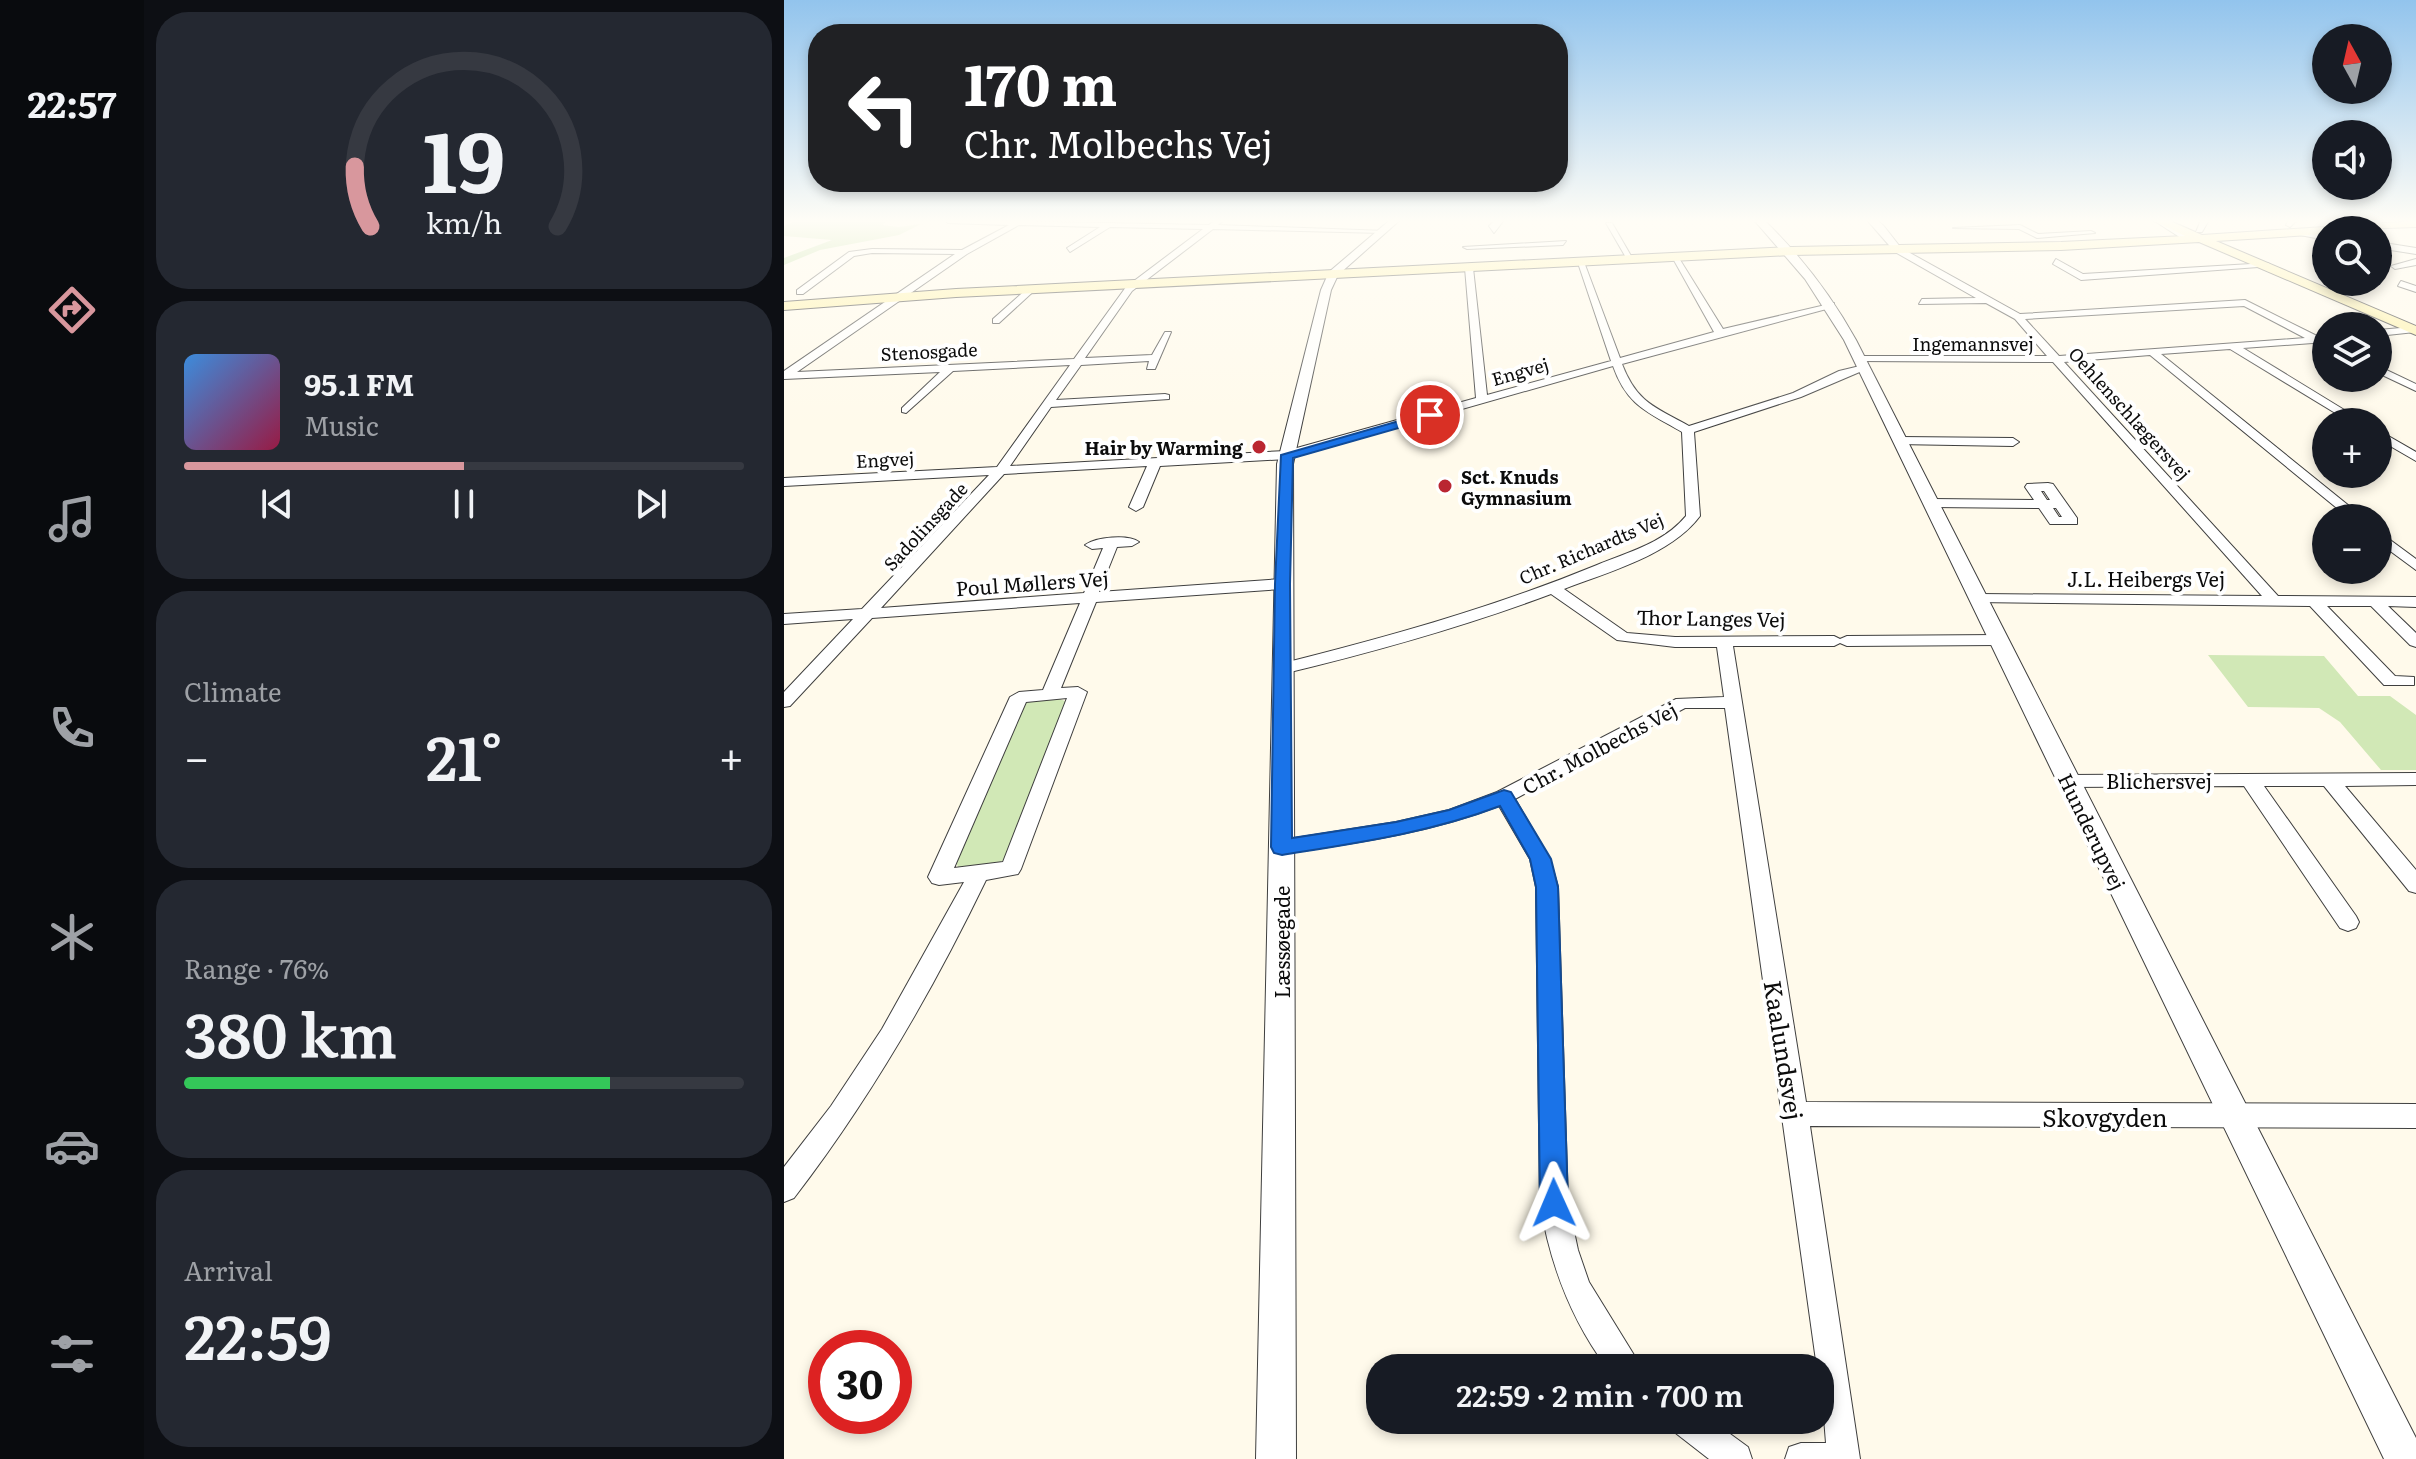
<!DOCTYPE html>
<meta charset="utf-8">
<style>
body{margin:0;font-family:Literata,serif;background:#242831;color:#f1f3f6;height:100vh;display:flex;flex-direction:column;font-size:30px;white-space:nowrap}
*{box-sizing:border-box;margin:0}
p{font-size:26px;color:#9ea1a6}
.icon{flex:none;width:44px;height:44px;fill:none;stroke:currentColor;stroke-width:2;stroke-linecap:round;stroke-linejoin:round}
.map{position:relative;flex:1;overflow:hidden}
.drawer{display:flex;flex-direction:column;gap:12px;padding:12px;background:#0d0f14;width:640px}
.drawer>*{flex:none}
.guide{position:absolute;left:24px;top:24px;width:760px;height:168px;border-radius:32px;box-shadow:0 4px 12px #0003;background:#202124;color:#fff;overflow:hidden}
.needle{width:52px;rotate:352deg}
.buttons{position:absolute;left:1528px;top:24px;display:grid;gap:16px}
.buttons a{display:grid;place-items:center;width:80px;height:80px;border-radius:50%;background:#171b24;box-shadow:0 4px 12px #0003;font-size:40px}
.speed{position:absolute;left:24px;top:1330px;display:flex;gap:16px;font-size:40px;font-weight:700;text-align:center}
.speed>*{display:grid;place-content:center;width:104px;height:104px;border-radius:50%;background:#171b24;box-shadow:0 4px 12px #0003;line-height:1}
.speed .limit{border:12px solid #d22;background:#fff;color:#111}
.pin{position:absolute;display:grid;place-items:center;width:68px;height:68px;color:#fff;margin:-34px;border:4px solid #fff;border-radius:50%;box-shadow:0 2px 8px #0007}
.me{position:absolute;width:88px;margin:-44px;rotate:359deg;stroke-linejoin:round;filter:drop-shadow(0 0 6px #0008)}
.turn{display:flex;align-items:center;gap:28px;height:168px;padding:0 24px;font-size:36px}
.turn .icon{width:104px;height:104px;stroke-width:2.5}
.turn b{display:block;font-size:56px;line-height:68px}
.big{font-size:60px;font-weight:600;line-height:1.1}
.drawer .tile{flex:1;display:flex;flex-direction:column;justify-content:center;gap:12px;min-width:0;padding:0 28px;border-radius:32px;background:#242831}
.drawer .dial{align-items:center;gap:0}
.dial svg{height:208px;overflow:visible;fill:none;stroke:#363941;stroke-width:7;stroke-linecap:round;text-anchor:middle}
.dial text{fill:#f1f3f6;stroke:none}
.song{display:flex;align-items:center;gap:24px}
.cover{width:96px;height:96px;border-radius:12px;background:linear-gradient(135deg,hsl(210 70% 55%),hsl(340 70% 35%))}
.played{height:8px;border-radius:4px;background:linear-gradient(90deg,#d8979d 50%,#363941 50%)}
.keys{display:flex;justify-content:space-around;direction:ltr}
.heat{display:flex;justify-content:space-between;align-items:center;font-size:44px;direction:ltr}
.charge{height:12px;border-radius:6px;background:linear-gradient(90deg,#34c759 76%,#363941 0)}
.trip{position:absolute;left:582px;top:1354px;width:468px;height:80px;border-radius:32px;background:#171b24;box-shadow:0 4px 12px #0003;font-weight:600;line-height:80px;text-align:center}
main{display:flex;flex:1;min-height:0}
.dock{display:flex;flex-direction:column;width:144px;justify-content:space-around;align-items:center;background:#090b0e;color:#9ea1a6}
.dock .icon{width:56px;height:56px}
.dock .on{color:#d8979d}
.dock b{font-size:36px;color:#f1f3f6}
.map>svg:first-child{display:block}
.green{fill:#d1e8b6}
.forest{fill:#b5d995}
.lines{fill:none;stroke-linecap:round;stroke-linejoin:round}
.minor-casing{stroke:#3f3f3f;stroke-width:2}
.tertiary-casing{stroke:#3f3f3f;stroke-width:2}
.secondary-casing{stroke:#2e2e2e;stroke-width:2}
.minor{fill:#fff;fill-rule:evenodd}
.tertiary{fill:#fff;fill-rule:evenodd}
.secondary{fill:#fef2a7;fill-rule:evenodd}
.route{fill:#1a73e8;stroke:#114b97;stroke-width:2}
.poi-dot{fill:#ba2631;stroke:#fff;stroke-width:3}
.labels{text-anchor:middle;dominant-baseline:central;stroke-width:8;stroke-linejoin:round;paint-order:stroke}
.far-street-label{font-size:18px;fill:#0c0c0c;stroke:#fff}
.far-poi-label{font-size:18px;font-weight:bold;fill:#0c0c0c;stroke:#fff;text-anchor:end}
.street-label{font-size:20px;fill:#0c0c0c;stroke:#fff}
.near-street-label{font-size:24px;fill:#0c0c0c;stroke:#fff}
</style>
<main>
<nav class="dock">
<b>22:57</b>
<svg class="icon on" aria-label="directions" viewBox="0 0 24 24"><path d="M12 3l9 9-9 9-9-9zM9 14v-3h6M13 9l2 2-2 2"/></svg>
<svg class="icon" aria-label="music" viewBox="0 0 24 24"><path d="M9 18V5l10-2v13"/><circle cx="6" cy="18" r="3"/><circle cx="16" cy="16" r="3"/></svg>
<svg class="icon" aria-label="phone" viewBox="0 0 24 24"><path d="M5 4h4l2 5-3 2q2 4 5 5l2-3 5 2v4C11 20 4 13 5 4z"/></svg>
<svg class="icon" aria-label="climate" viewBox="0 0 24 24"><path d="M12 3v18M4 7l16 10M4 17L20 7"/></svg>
<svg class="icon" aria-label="car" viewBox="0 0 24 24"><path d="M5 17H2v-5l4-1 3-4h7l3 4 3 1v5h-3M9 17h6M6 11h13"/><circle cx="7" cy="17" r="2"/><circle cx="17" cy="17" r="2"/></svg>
<svg class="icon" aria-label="filters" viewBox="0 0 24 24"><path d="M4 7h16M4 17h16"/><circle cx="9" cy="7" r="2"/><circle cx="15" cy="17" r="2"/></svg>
</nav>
<section class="drawer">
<div class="tile dial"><svg viewBox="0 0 100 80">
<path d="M14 69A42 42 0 1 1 86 69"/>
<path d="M14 69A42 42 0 0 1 8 46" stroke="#d8979d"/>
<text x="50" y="56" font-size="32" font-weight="700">19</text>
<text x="50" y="72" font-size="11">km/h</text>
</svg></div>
<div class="tile">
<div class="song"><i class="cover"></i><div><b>95.1 FM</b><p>Music</p></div></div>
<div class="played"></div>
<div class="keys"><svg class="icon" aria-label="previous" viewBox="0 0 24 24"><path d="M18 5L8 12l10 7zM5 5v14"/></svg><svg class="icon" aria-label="pause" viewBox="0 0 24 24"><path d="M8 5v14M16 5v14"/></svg><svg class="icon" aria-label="next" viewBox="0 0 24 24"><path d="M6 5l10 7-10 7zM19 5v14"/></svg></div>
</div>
<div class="tile"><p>Climate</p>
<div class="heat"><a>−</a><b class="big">21°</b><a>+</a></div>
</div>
<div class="tile"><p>Range · 76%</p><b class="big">380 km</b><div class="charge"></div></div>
<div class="tile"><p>Arrival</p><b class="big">22:59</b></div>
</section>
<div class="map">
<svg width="1632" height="1459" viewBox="0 0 1632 1459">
<rect width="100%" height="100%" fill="#fffaeb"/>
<!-- green -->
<path class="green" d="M1424,655L1540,656L1574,696H1606L1632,715V770H1597L1556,722L1535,708L1464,707Z
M274,698L283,702L223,858L213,864L174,867L172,862L239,704L245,701Z"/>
<!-- forest -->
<path class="forest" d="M14,220H105L98,225L115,227L137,224L115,235L36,250L0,265V258L48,240L0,236V226Z"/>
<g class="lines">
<!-- minor casing -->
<g class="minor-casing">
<path id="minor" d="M161,220L425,225L431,220H440L434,225L603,231L599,233L429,229L348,291L301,358L368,355L381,332H387L371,369H363L365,361L297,365L272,400L381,394L385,395V399L267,407L226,466L502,451L692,398L681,268L685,265L689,268L703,395L827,361L793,260L800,262L836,358L930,332L887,255H893L939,329L1050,303V307L838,364C853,403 871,407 905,426L1009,393L1055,371L1080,365L1085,368L1017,397L910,432L916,516C887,555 824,572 780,589L843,633L891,637L1050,636L1056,639L1063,636L1215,635L1223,640L1215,645L1063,646L1056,643L1050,646H949L1022,1102L1632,1104V1128L1026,1126L1076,1459H1001L1005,1447L1017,1443H1042L1036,1368H1033L941,708H901L731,799L766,859L774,887L784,1203L794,1250L805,1282L858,1368H823C786,1318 766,1264 756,1203L752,887L746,859L715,806C645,833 572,843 498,854L491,852L488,847L491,842L498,840L612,822L665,810L713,792L892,699L940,697L933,647H891L833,640L767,594C679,627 589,652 498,674L490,669L492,665C601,638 708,608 813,565C844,552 880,543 902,516L898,432C864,412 843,406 829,366L503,459L376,466L359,507L352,511L345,507L363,466L220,474L97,608L300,593L319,548L308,549L301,545C312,537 344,534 355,542L348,546L333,547L315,592L498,579L506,584L498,589L312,602L277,688L294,687L303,692L237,869L234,874L202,880C148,992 86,1099 10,1198L0,1202V1167L47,1106L98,1029L180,882L155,885L148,883L144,877L226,697L235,692L259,690L296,603L88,618L6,706L0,707V692L69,619L0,624V614L78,609L205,475L0,486V478L213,467L286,365L169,371L122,413L118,412V408L156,372L0,379V371L171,254L88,253L70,256L19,294H13V290L65,252L88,249L178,250L225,225L164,223ZM235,225L316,227L283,248L286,252L326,227L419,229L342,287L290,359L13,372L183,254ZM283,698L219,862L170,868L242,702Z
M711,220H720L710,233L705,226Z
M1083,220H1092L1099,225L1117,248L1236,314L1461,300L1535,337L1542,336V342L1459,348L1580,422H1566L1446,349L1377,354L1580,518H1565L1366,355L1280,362L1494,596L1632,597V607L1604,606L1632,633V647L1626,645L1587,606H1543L1611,676L1630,677V685H1600L1526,606L1190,602V596L1195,594L1478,596L1269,362L1072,361V357L1076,356H1263L1231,319L1202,303L1135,304L1138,299L1192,298L1111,252ZM1460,306L1521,338L1275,356L1241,319Z
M1417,220H1425L1418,232H1412Z
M1505,220H1513L1506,227L1502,225Z
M822,223H828L850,261H844Z
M1236,225L1254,234L1307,231L1311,233L1253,238L1235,229L1169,228Z
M782,241L779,245L683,249L679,247Z
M1272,259L1299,274L1484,263L1488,266L1297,280L1269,264Z
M1632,259V265L1611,269L1607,266Z
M1617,281L1632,286V292L1614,286Z
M245,287L252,289L215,323H209V319Z
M1628,327L1631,328V332L1594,336V330Z
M1594,366L1632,384V391L1594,373Z
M1594,430L1632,452V461L1594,439Z
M1116,437L1229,438L1235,442L1229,446L1112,444V438Z
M1264,483L1269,484L1293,518V524H1266L1255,508L1148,507L1141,503L1148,499L1250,500L1241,487L1243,484ZM1257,491H1260L1266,500H1263ZM1269,508H1272L1278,517H1275Z
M1594,531L1632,559V570L1594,542Z
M1632,773V785L1561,786L1632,870V893L1625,891L1540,786H1480L1572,916L1575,922L1572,928L1564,931L1556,928L1460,786L1284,787L1274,781L1284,775Z
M884,1420H927L964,1447L968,1459H925L889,1431Z"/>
</g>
<!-- tertiary casing -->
<g class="tertiary-casing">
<path id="tertiary" d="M606,220H616L554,275L547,290L509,464L512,1459H472L493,464L537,290L545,272Z
M970,220H980C1017,256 1047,295 1072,340L1632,1438V1459H1600L1060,340L1021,279Z
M1369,220H1380L1405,236L1397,238Z
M1519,230L1542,234V240L1516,235Z
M1594,242L1632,248V254L1594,248Z"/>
</g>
<!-- secondary casing -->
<g class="secondary-casing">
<path id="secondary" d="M1369,220H1384L1418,235L1632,221V227L1542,230V234L1432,241L1632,326V335L1415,242L1277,250L1008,255L172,297L0,310V302L172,289L1008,247L1277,242L1401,236Z"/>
</g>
<!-- minor -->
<use href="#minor" class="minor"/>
<!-- tertiary -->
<use href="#tertiary" class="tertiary"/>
<!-- secondary -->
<use href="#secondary" class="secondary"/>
</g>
<!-- sky -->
<linearGradient id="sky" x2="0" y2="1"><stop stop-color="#92c4ed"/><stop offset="0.52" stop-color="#fffdf6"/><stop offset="1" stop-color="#fffdf6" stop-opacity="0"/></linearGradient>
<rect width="1632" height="425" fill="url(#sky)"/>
<!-- route -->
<path class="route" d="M646,412L652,415L650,418L509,458L506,584L508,838L612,822L665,810L720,790L727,792L767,859L774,887L784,1203L780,1212L770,1216L760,1212L756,1203L752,887L746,859L716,806C645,833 572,843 498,855L490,853L487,847L491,584L497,455Z"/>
<!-- markers -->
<g class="poi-dot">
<circle cx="475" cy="447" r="8"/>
<circle cx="661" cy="486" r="8"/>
</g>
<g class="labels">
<!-- far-street labels -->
<g class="far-street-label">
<text x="1189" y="343">Ingemannsvej</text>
<text transform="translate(145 351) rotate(-3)">Stenosgade</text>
<text transform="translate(736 371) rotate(-16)">Engvej</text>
<text transform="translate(1346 413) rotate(48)">Oehlenschlægersvej</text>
<text transform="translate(101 459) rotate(-3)">Engvej</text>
<text transform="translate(141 526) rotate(-47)">Sadolinsgade</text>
<text transform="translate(807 548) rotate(-23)">Chr. Richardts Vej</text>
</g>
<!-- far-poi labels -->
<g class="far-poi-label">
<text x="459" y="447">Hair by Warming</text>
<text x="677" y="476" text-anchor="start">Sct. Knuds<tspan x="677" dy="21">Gymnasium</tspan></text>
</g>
<!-- street labels -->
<g class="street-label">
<text x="1362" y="578">J.L. Heibergs Vej</text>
<text transform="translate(248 582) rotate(-4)">Poul Møllers Vej</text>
<text transform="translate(927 617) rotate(1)">Thor Langes Vej</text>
<text transform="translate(815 747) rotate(-28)">Chr. Molbechs Vej</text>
<text x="1375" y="780">Blichersvej</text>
<text transform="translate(1309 831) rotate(64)">Hunderupvej</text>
<text transform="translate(497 942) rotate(-90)">Læssøegade</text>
</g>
<!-- near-street labels -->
<g class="near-street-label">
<text transform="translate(1001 1050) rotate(81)">Kaalundsvej</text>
<text x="1321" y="1116">Skovgyden</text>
</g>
</g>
</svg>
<div class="buttons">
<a><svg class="needle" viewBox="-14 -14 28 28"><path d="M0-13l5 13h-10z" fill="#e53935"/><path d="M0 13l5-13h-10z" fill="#9ea1a6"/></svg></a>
<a><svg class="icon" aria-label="sound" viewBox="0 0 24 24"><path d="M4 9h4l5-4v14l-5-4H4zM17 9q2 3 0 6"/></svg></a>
<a><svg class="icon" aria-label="search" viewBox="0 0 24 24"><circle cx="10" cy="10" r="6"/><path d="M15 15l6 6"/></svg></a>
<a><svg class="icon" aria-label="layers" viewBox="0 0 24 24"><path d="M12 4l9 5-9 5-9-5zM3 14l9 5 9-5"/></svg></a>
<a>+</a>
<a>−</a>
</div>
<div class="speed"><div class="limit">30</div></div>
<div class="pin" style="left:646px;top:415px;background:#d93025"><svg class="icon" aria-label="arrive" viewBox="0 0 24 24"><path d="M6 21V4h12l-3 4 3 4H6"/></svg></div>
<svg class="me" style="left:770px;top:1203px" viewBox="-20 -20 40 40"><path d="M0-17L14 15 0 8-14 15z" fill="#1a73e8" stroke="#fff" stroke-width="4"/></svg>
<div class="trip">22:59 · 2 min · 700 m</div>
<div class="guide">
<div class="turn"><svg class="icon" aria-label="left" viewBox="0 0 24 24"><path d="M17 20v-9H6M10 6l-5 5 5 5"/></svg><div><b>170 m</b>Chr. Molbechs Vej</div></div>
</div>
</div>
</main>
